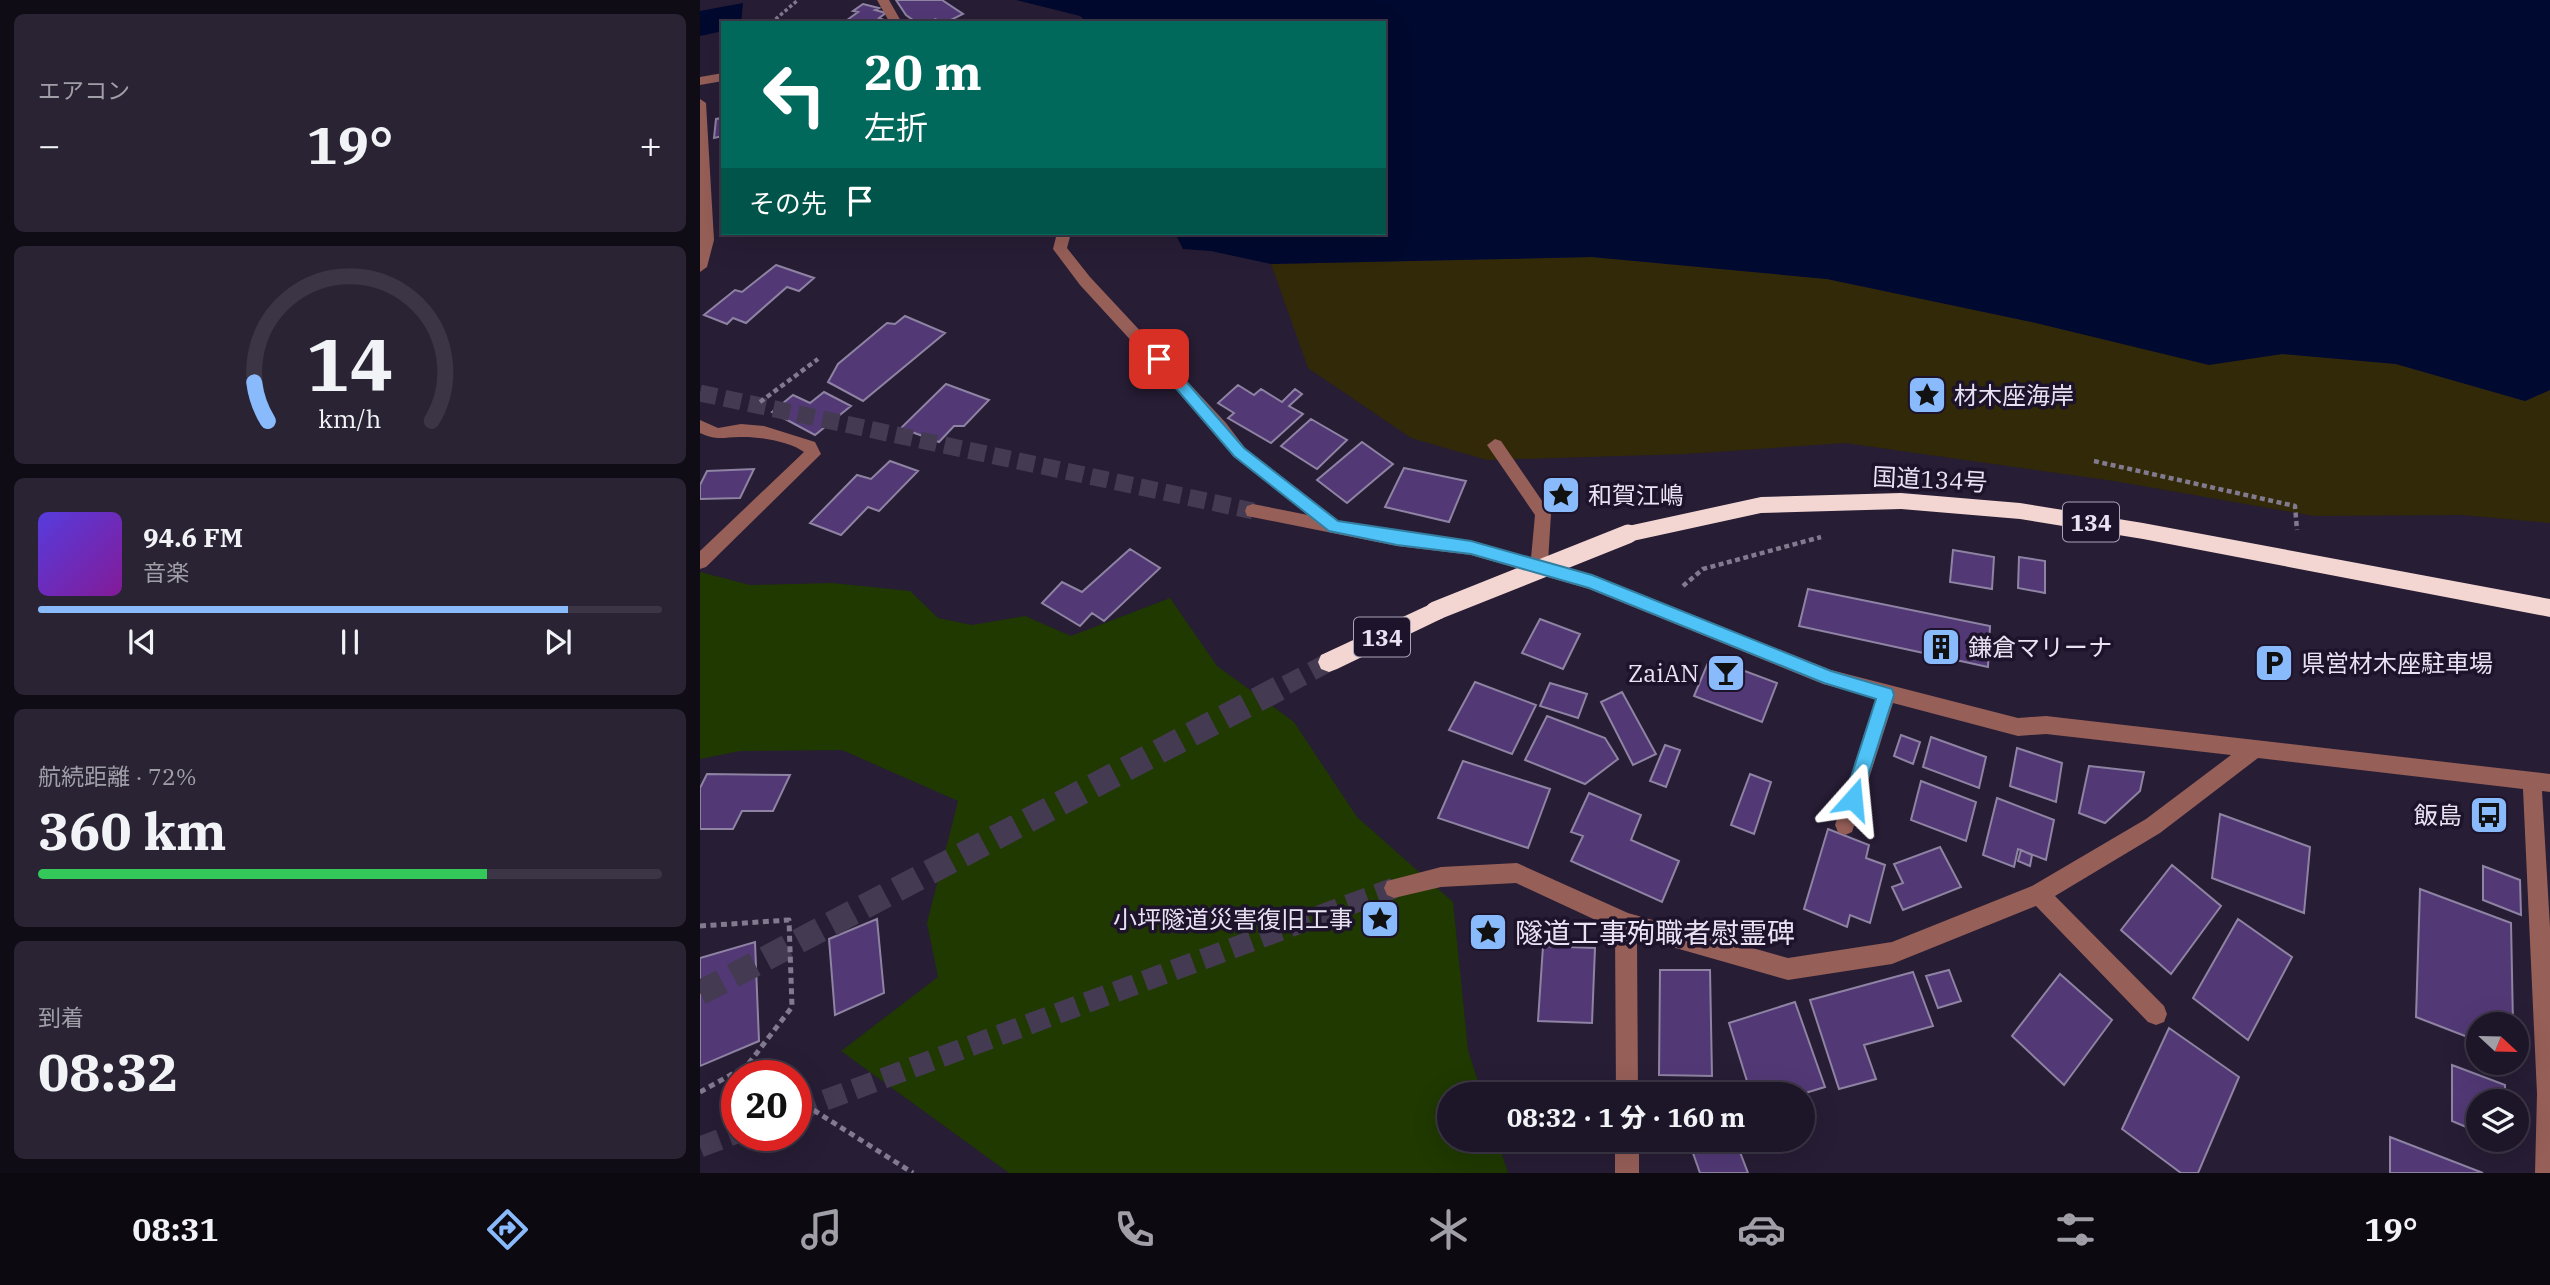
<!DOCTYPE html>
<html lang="ja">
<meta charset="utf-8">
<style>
body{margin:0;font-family:"IBM Plex Serif","Noto Sans JP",serif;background:#2a2334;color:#f1f3f6;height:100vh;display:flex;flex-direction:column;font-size:26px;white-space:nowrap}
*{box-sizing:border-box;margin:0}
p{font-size:23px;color:#a09fa8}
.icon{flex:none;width:38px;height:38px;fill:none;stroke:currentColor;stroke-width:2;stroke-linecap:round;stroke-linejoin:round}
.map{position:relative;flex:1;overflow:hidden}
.sheet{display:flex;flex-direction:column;gap:14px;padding:14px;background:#100c16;width:700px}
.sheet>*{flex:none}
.guide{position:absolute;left:21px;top:21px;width:665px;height:214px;border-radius:0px;box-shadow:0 7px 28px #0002,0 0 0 2px #3b3545;background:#00695c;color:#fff;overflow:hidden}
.needle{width:46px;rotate:112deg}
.fabs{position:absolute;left:1766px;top:1012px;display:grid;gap:14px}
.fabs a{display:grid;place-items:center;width:63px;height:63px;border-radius:50%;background:#1d1628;box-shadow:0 7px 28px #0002,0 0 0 2px #3b3545;font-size:35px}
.speed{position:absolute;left:21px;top:1060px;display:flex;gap:14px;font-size:35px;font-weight:700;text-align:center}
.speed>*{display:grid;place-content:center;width:91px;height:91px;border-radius:50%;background:#1d1628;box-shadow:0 7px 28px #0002,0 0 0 2px #3b3545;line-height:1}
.speed .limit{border:10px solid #d22;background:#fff;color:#111}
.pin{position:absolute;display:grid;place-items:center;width:60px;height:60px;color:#fff;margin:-30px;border-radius:14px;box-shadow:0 4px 10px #0006}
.me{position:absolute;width:77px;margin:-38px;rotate:18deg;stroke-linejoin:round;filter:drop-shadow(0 0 5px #0008)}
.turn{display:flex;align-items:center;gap:24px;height:147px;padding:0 28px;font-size:32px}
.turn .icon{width:91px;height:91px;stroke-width:2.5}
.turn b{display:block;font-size:49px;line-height:60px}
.then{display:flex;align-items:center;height:66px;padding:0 28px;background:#0003;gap:14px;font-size:26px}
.big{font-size:52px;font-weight:800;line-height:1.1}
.sheet .tile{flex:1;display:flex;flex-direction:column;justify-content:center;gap:10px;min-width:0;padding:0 24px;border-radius:10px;background:#2a2334}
.sheet .dial{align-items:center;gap:0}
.dial svg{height:182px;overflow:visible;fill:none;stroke:#3b3545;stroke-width:7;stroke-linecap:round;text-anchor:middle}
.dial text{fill:#f1f3f6;stroke:none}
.song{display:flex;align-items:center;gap:21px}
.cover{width:84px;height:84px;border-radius:10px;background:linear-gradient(135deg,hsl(250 70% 55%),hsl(290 70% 35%))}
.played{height:7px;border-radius:4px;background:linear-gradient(90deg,#89bafc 85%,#3b3545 85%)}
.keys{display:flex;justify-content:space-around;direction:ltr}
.heat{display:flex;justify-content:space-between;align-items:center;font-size:38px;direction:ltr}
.charge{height:10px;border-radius:5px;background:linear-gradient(90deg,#34c759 72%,#3b3545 0)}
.trip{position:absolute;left:737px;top:1082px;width:378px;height:70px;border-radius:35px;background:#1d1628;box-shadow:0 7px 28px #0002,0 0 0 2px #3b3545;font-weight:800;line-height:70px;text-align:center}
.tabs{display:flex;height:112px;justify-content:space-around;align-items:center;background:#0c0910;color:#a09fa8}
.tabs .icon{width:49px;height:49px}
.tabs .current{color:#89bafc}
.tabs b{font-size:32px;color:#f1f3f6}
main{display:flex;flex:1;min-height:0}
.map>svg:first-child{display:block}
.green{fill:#1f3901}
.sand{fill:#312908}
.water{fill:#00092f}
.building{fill:#523976;stroke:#8e83a2;stroke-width:2}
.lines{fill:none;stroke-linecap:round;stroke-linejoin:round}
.minor-tunnel-far1{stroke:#443b52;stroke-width:17;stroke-dasharray:17 8;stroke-linecap:butt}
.minor-tunnel{stroke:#443b52;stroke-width:21;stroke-dasharray:21 10;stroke-linecap:butt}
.highway-tunnel-far1{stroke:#443b52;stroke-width:19;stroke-dasharray:19 10;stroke-linecap:butt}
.highway-tunnel{stroke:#443b52;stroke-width:25;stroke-dasharray:25 12;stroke-linecap:butt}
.path-far2{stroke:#827a8f;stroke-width:3.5;stroke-dasharray:3.5 2.5;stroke-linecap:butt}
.path-far1{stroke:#827a8f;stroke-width:4.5;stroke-dasharray:5 3.5;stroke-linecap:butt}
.path{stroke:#827a8f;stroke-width:5;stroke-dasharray:6 4.5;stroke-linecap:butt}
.minor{fill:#965f58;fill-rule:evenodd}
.highway{fill:#f3d6d2;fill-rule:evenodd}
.highway-bridge{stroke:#f3d6d2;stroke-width:19}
.route{fill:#4fc3f7;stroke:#337fa1;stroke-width:2}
.labels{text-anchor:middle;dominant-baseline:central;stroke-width:7;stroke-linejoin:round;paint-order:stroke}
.shield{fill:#1d132b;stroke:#aba4b7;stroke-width:2}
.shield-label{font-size:23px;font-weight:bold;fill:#e8e2f3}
.poi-label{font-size:24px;fill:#e8e2f3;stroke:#1d132b;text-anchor:start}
.street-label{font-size:24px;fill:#e8e2f3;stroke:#1d132b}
.near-poi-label{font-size:28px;fill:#e8e2f3;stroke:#1d132b;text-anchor:start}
</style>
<main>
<section class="sheet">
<div class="tile"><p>エアコン</p>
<div class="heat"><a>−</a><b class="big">19°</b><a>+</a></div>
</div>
<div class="tile dial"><svg viewBox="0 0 100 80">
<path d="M14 69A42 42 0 1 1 86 69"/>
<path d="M14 69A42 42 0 0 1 8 52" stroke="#89bafc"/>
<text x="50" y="56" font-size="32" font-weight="700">14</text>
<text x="50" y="72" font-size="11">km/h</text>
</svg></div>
<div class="tile">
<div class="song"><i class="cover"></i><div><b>94.6 FM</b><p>音楽</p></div></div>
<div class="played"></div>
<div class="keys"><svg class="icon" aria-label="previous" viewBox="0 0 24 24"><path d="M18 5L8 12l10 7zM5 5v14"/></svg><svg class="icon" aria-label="pause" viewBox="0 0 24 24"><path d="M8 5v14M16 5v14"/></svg><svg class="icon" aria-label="next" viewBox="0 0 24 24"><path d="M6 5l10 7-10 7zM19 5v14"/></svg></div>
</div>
<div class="tile"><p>航続距離 · 72%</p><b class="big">360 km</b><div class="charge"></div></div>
<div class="tile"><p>到着</p><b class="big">08:32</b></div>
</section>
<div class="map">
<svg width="1850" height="1173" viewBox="0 0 1850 1173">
<rect width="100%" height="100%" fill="#271d35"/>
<!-- green -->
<path class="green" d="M0,572L50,585L132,583L210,591L238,618L272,625L325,616L371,636L470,598L517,666L594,722L657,817L753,902L768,1050L782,1094H749V1139H797L808,1173H309L141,1051L238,977L227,923L258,801L142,750L40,751L0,759Z"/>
<!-- sand -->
<path class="sand" d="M892,257L1127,279L1336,323L1509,364L1582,354L1696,364L1825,401L1850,390V523L1762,515L1614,516L1414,481L1145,443L985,454L787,460L711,438L608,368L571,264Z"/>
<!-- water -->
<path class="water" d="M316,0H1850V390L1825,401L1696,364L1582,354L1509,365L1336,323L1127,279L892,257L571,264L511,251L483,249L475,233H684V23H388L380,16Z
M43,3L41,23H23V31L0,36V11Z"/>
<!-- building -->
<path class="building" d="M196,0H242L263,14L245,23L235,19L229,23H217L206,15Z
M163,4L179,8L175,10L186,13L179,18L186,21L143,23L158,12L153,11Z
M23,118V136L14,138L16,119Z
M76,265L114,278L99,291L87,287L46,323L33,318L27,324L4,315L35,290L42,292Z
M205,316L245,333L163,401L128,382L138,364L187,323L195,324Z
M246,384L289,400L264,426H254L239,442L201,428Z
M538,385L554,395L561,389L582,402L595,389L602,394L589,406L603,414L571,443L528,418L534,413L518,403Z
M124,392L151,406L115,435L72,412L93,395L110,403Z
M611,419L647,440L617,469L581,446Z
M662,442L693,464L647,503L617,480Z
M190,461L218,471L179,511L168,507L141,535L110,523L157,475L171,479Z
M704,468L766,481L749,522L685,507Z
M54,469L40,498L0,499V485L7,471Z
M430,549L460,568L404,621L392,613L380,626L342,603L362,582L382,592Z
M1253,550L1294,557L1292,589L1250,582Z
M1319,557L1345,561V593L1318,588Z
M1108,589L1290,626L1288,667L1099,626Z
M840,619L880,634L863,669L822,653Z
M1010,658L1077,683L1062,722L994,696Z
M775,682L836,705L812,754L749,730Z
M850,683L887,694L878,718L840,706Z
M922,692L956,754L933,765L901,702Z
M847,716L905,738L918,759L885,784L825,760Z
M1201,735L1220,742L1213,764L1194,756Z
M1231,737L1286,757L1279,788L1223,767Z
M965,745L980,750L966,787L950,781Z
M1317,748L1362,763L1356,802L1310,786Z
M763,761L850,789L828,848L738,818Z
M1389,766L1444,772L1440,791L1405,823L1379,813Z
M7,774L90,775L73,811H42L33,829H0V788Z
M1050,774L1071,782L1054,834L1031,825Z
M1221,781L1276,802L1266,841L1211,820Z
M889,793L941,815L931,840L979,861L962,902L871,861L883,836L871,832Z
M1297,798L1354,820L1346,860L1318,849L1314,867L1283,855Z
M1520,814L1610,847L1604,913L1512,878Z
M1128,829L1169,845L1166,858L1185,865L1170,923L1150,915L1147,927L1104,909Z
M1240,847L1261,887L1203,910L1192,887L1203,883L1194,864Z
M1321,850L1332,855L1330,866L1318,861Z
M1472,865L1521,906L1471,974L1421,930Z
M1783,866L1820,880L1821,915L1783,900Z
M1720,889L1811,923L1813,1024H1778V1041L1716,1017Z
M177,919L184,993L135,1015L129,939Z
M1538,919L1592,957L1548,1040L1493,998Z
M55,942L59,1041L0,1066V958Z
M843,946L895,948L892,1023L838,1021Z
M960,970H1010L1012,1076L959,1075Z
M1249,970L1261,1001L1238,1008L1226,976Z
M1213,972L1233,1026L1164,1045L1176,1079L1139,1089L1110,1000Z
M1360,974L1412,1020L1364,1085L1312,1036Z
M1095,1002L1125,1087L1102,1094H1051L1029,1023Z
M1469,1028L1539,1077L1498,1173H1481L1422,1129Z
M1752,1065L1805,1085V1101H1778V1132L1752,1121Z
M1690,1137L1783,1173H1690Z
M988,1139H1035L1048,1173H1000Z"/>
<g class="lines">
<!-- minor-tunnel-far1 -->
<path class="minor-tunnel-far1" d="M0,393L553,511"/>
<!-- minor-tunnel -->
<path class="minor-tunnel" d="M96,1111L694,888
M0,1147L37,1133"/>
<!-- highway-tunnel-far1 -->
<path class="highway-tunnel-far1" d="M586,685L629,662"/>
<!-- highway-tunnel -->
<path class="highway-tunnel" d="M0,993L589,683"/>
<!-- path-far2 -->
<path class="path-far2" d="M71,23L98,0"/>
<!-- path-far1 -->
<path class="path-far1" d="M60,402L118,359
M1394,461L1595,506L1597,530
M983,586L1003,569L1121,537"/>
<!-- path -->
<path class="path" d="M0,926L89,920L92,1007L46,1067L60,1076
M0,1092L45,1067
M96,1099L213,1173"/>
<!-- minor -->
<path class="minor" d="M177,0H189L202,23H190Z
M23,73V81L0,85V77Z
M0,99L6,103L14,240L7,267L0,272Z
M357,233H371L367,248L390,277L526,423L545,448L639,521L697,532L771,541L831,558L835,515L787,445L795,439L801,441L851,514L848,562L898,577L1131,670L1318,718L1346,716L1850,774V792L1842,791L1850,927V1173H1835L1837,1094L1823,789L1558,758L1460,833L1355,896L1464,1006L1467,1014L1464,1022L1456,1025L1448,1022L1336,906L1192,964L1088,980L937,937L938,1094H916L915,929L816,883L741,887L694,898L687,895L684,888L687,881L741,867L817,863L928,913L1088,958L1192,942L1332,886L1446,819L1531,755L1346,734L1318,736L1193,703L1152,832L1145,835L1138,832L1135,825L1176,698L1123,684L889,589L771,555L697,546L547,516L545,511L547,506L553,504L608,515L533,456L514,431L380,285L353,249Z
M0,420L18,428L41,424L64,426L115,442L121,454L6,567L0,569V551L104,452C90,442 62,437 44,437C25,436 19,442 0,433Z
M915,1139H939V1173H915Z"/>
<!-- highway -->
<path class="highway" d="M1201,493L1320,503L1443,523L1850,599V617L1443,539L1320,519L1201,509L1061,513L928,542L921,540L918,534L921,528L928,526L1061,497Z
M735,602L743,604L746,611L743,618L637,669L629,672L621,669L618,662L621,655Z"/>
<!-- highway-bridge -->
<path class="highway-bridge" d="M735,611L928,534"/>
</g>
<!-- route -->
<path class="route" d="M459,354L464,356L544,448L638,521L771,541L892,575L1131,671L1192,689L1194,695L1159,805L1153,807L1147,805L1144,799L1176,699L1124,683L889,588L771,554L697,545L629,531L534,456L454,363V356Z"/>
<!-- icons -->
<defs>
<g id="sight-square" transform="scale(2.0125)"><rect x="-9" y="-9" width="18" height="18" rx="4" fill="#89bafc" stroke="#1d132b"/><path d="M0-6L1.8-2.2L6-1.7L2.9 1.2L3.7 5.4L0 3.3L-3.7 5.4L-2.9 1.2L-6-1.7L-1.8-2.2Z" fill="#111"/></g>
<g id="building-square" transform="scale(2.0125)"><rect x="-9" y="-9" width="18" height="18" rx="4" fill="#89bafc" stroke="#1d132b"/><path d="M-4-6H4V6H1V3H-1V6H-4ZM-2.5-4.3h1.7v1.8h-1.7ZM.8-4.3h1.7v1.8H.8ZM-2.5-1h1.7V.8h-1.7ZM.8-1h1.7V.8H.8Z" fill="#111"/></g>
<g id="parking-square" transform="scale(2.0125)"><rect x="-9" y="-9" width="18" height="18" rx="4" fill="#89bafc" stroke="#1d132b"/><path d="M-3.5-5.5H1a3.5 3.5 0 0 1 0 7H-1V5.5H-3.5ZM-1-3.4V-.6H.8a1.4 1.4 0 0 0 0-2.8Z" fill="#111"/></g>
<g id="bar-square" transform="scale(2.0125)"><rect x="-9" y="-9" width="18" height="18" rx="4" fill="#89bafc" stroke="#1d132b"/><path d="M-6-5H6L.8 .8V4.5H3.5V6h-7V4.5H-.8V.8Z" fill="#111"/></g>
<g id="bus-square" transform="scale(2.0125)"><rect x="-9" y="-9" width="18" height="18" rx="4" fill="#89bafc" stroke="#1d132b"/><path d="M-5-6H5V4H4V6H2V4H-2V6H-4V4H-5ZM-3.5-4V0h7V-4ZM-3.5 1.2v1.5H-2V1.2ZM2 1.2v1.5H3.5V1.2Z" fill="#111"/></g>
</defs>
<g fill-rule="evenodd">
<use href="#sight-square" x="1227" y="395"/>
<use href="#sight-square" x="861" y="495"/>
<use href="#building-square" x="1241" y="647"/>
<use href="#parking-square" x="1574" y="663"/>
<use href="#bar-square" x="1026" y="673"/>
<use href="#bus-square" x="1789" y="815"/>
<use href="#sight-square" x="680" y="919"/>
<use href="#sight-square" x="788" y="932"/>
</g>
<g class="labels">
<!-- shield labels -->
<g class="shield">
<rect x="1363" y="502.5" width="56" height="39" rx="5"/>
<rect x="654" y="617.5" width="56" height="39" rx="5"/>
</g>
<g class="shield-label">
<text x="1391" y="522">134</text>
<text x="682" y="637">134</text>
</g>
<!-- poi labels -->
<g class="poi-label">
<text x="1254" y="395">材木座海岸</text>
<text x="888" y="495">和賀江嶋</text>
<text x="1268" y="647">鎌倉マリーナ</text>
<text x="1601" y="663">県営材木座駐車場</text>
<text x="999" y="673" text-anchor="end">ZaiAN</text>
<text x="1762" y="815" text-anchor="end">飯島</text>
<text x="653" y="919" text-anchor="end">小坪隧道災害復旧工事</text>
</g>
<!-- street labels -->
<g class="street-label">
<text transform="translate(1230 479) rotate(3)">国道134号</text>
</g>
<!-- near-poi labels -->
<g class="near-poi-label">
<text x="815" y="932">隧道工事殉職者慰霊碑</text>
</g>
</g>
</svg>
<div class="fabs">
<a><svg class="needle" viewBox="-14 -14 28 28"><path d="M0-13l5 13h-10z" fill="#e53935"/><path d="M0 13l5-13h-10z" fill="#a09fa8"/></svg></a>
<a><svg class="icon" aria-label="layers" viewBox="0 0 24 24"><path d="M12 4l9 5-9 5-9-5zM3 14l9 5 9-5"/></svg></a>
</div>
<div class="speed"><div class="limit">20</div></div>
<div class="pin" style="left:459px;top:359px;background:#d93025"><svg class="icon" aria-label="arrive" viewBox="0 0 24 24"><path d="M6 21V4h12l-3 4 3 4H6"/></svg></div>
<svg class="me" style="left:1153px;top:799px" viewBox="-20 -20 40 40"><path d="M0-17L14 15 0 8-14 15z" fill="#4fc3f7" stroke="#fff" stroke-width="4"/></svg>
<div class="trip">08:32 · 1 分 · 160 m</div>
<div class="guide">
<div class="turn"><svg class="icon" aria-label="left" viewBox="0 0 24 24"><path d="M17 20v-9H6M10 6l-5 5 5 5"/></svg><div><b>20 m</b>左折</div></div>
<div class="then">その先<svg class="icon" aria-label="arrive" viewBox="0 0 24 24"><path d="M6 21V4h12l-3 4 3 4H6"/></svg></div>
</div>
</div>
</main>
<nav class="tabs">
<b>08:31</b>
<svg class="icon current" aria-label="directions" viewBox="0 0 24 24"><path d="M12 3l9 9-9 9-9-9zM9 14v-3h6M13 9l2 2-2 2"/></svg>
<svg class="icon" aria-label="music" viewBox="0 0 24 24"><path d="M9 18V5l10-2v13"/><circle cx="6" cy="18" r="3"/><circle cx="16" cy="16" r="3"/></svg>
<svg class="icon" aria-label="phone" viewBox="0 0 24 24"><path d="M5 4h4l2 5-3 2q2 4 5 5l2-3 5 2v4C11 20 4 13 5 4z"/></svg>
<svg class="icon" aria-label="climate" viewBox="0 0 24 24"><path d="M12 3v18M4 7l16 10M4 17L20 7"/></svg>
<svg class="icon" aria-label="car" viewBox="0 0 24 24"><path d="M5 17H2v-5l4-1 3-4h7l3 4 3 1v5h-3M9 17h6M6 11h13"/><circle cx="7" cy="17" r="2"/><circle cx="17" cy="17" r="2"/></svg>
<svg class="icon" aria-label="filters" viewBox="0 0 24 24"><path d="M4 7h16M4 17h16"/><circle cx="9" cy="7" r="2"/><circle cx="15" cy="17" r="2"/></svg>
<b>19°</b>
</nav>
